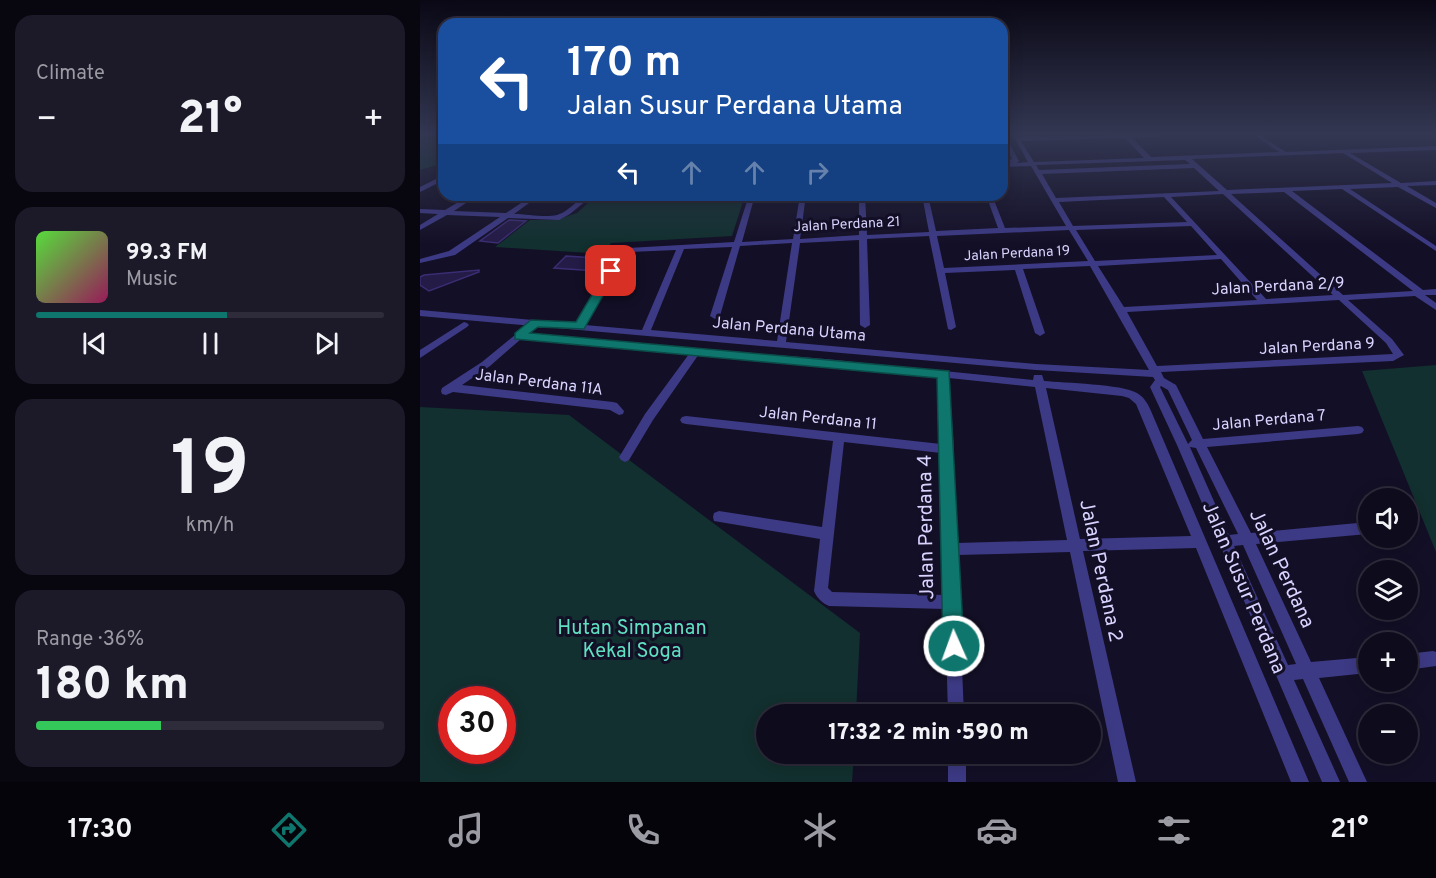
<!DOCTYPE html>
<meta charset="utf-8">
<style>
body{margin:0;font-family:Overpass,sans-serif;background:#1c1929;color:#f1f3f6;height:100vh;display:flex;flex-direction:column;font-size:22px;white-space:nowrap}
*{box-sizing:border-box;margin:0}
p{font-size:20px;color:#9b9ba3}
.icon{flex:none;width:33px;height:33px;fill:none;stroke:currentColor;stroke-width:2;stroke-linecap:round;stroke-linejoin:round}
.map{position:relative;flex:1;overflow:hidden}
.sheet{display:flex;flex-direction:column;gap:15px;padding:15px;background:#08060f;width:420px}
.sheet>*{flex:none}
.guide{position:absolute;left:18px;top:18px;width:570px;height:183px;border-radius:18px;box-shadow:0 3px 15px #0003,0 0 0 2px #2e2b3b;background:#1a4fa0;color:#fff;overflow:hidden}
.buttons{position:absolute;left:938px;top:488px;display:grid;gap:12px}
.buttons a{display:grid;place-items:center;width:60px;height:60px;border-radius:50%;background:#0e0b1c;box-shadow:0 3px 15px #0003,0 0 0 2px #2e2b3b;font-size:30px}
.speed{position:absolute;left:18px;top:686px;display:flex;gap:12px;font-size:30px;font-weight:700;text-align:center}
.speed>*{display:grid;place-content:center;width:78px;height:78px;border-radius:50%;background:#0e0b1c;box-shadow:0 3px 15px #0003,0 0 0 2px #2e2b3b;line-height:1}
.speed .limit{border:9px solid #d22;background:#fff;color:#111}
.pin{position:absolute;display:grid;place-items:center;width:51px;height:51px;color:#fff;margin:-26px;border-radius:12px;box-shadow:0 3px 9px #0006}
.me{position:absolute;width:66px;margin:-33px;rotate:358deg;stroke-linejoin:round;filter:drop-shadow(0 0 4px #0008)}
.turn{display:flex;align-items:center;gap:21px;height:126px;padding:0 30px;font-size:27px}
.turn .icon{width:78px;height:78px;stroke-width:2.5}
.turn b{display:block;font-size:42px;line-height:51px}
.lanes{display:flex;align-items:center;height:57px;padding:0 30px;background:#0003;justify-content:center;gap:30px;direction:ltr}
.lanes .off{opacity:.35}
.big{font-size:45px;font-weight:800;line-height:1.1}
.sheet .card{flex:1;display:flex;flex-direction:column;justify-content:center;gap:9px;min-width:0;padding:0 21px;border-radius:18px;background:#1c1929}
.sheet .dial{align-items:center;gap:0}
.dial b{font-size:78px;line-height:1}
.song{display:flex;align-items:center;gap:18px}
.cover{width:72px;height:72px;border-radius:9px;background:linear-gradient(135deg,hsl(110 70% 55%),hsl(330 70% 35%))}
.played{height:6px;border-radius:3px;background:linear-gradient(90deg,#0f766e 55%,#2e2b3b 55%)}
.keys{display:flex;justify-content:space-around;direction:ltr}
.heat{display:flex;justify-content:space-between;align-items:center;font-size:33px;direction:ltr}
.charge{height:9px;border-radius:4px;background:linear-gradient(90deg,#34c759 36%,#2e2b3b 0)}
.trip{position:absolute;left:336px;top:704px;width:345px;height:60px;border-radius:30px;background:#0e0b1c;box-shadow:0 3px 15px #0003,0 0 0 2px #2e2b3b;font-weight:800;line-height:60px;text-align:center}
.dock{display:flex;height:96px;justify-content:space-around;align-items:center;background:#06040b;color:#9b9ba3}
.dock .icon{width:42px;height:42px}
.dock .active{color:#0f766e}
.dock b{font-size:27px;color:#f1f3f6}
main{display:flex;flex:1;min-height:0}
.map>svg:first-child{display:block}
.green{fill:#12302f;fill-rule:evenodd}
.building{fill:#241b47;stroke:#3b2d73;stroke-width:1.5}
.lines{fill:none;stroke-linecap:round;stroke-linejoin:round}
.minor{fill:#3d3a85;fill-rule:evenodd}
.route{fill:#0f766e;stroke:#0a4d48;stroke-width:1.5}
.labels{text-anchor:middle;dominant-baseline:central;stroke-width:6;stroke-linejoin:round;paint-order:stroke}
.far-street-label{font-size:14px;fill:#d9d4ff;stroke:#130f26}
.street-label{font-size:16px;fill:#d9d4ff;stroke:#130f26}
.near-street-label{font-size:20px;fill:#d9d4ff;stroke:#130f26}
.near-park-label{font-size:20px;fill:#5fe0c0;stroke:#130f26}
</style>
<main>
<section class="sheet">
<div class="card"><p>Climate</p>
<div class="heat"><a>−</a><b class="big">21°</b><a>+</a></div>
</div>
<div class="card">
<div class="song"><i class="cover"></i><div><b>99.3 FM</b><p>Music</p></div></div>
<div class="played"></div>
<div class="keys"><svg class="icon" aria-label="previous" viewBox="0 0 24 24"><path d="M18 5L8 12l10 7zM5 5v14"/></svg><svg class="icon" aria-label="pause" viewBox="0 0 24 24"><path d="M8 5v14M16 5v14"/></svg><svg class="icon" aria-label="next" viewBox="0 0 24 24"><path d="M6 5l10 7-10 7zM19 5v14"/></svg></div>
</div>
<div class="card dial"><b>19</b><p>km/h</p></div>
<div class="card"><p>Range · 36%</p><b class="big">180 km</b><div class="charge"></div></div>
</section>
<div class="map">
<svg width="1016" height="782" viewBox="0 0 1016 782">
<rect width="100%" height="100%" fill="#130f26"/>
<!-- green -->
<path class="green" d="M0,135H24V163L0,170Z
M177,195H325L312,236L191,243L184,254L75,247L110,220H136L157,213Z
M1016,365V552L942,371Z
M0,407L149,415L440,633L436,714H346V753H434L432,782H0ZM32,699H82V750H32Z"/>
<!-- building -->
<path class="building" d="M89,220L106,221L78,243L60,241Z
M146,256L189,259L177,271L134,268Z
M59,270V272L9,291L0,285V277L4,275Z"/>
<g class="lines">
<!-- minor -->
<path class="minor" d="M582,135H585L599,161L597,163L608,162L593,135H597L599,137L742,135L740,137H711L731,157L859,152L834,135H839L866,152L1016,146V150L930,153L981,183L1016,181V185L987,186L1016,203V208L978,187L930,189L1016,246V251L922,189L872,191L1003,290L1016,289V295H1005L1016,303V310L995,296L928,300L972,339L984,355L973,361L741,372L744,378L756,385L783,439L938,426L942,427L944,430L942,433L938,434L787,447L831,533L948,522V534L836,544L891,662L948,657V673L899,678L947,782H929L883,679L874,680L920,782H902L757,445L730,387L735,380L733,377L616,370L0,316V310L157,324L199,251L208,248L314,242L329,195H335L322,242L373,239L380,195H386L380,239L439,235V195H445L447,235L509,232L502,195H508L516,231L578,228L566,195H572L585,228L646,226L611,166L582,167V163H592L585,161L592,159L582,140ZM705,138L724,158L614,162L601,141ZM923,153L972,183L807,190L772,159ZM765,160L770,164L619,170L616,165ZM774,168L799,191L636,198L622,174ZM864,192L993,291L923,295L811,194ZM803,194L913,295L846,299L751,197ZM744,197L767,222L653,226L639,202ZM771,226L797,255L675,261L656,230ZM649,230L668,261L524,268L517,236ZM509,236L528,329L531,330L536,327L525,273L595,270L615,333L620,336L625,333L603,269L670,266L729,370L616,364L366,342L380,243L439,240L440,325L445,328L450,325L447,239ZM372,243L357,341L231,330L264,249L312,247L290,316L295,319L300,316L320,246ZM256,250L222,330L165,325L205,255L210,252ZM801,259L837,300L704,307L678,266ZM919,300L966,343L973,354L737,366L707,312ZM741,386L748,390L772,440L768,444L740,387ZM769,445L770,447L776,448L818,534L809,535ZM823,545L876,664L868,665L814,546Z
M24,175V180L0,192V187Z
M50,195H58L34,211L86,213L113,195H120L94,214C107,214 125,218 137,215C151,211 159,195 173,195L150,214L139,220L88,218L35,255L0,263V259L29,251L80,217L27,215L0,230V225L18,214L0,213V209L25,210Z
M44,322L47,323L49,325L47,327L0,358V350Z
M104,329L107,330V334L405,359L613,380L614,375H622L624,381C644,383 702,384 717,393C724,397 728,404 731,411L889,782H871L776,548L663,551L716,782H698L650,552L537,555L544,714H528L525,609L409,606C402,603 397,598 394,591L400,539L294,521L293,517L294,513L299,511L402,527L413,441L266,424L262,423L260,420L262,417L266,416L521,444L519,377L279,354L233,420L209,460L205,462L201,460L199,457L201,454L225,414L269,354L101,339L70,366L42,385L193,402L197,403L204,411L203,414L199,415L190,410L33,392L26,395L22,394L21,391L22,388L62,362L101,330ZM529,378L615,387L647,540L537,543L533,451L534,449ZM626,388L702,396L709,398L716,404L771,536L660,539ZM424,442L521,453L525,595L412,592L408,588Z
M1013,651L1016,652V666L987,670V654Z
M528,753H546V782H528Z"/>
</g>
<!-- sky -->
<linearGradient id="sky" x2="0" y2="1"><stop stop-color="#0a0815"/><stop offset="0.55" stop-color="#333752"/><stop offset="1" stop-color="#333752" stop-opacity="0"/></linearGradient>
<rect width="1016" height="244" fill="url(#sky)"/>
<!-- route -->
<path class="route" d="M191,268L197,271L164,329L118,327L110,333L529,371L544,646L541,654L534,657L526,654L523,646L517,378L95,339V333L111,320L156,322L186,271Z"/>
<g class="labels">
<!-- far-street labels -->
<g class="far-street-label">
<text transform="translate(427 225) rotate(-3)">Jalan Perdana 21</text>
<text transform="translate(597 254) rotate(-3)">Jalan Perdana 19</text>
</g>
<!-- street labels -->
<g class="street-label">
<text transform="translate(858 287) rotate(-3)">Jalan Perdana 2/9</text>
<text transform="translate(369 330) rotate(5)">Jalan Perdana Utama</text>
<text transform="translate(897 347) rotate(-3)">Jalan Perdana 9</text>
<text transform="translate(119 383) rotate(7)">Jalan Perdana 11A</text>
<text transform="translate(398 419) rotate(6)">Jalan Perdana 11</text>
<text transform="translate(849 421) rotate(-5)">Jalan Perdana 7</text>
</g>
<!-- near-street labels -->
<g class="near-street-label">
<text transform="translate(507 527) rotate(-91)">Jalan Perdana 4</text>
<text transform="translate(861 569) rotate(65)">Jalan Perdana</text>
<text transform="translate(680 571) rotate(78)">Jalan Perdana 2</text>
<text transform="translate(823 588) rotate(67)">Jalan Susur Perdana</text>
</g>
<!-- near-park labels -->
<g class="near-park-label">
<text x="212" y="629">Hutan Simpanan<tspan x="212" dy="23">Kekal Soga</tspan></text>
</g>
</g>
</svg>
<div class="buttons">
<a><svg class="icon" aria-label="sound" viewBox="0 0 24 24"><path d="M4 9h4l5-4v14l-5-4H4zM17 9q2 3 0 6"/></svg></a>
<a><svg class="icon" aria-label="layers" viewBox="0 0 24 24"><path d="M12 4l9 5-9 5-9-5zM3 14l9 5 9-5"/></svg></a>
<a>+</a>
<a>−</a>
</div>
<div class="speed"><div class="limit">30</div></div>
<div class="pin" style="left:191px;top:271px;background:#d93025"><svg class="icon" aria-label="arrive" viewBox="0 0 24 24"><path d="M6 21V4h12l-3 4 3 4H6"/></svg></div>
<svg class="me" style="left:534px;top:646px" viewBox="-20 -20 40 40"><circle r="17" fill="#0f766e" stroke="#fff" stroke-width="3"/><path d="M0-11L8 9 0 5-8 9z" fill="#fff"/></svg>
<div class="trip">17:32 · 2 min · 590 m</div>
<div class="guide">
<div class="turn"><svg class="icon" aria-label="left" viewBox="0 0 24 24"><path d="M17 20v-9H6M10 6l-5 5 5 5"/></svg><div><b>170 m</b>Jalan Susur Perdana Utama</div></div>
<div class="lanes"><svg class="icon" aria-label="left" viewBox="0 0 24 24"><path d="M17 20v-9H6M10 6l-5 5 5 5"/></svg><svg class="icon off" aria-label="ahead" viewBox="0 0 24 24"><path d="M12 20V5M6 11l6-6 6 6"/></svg><svg class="icon off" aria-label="ahead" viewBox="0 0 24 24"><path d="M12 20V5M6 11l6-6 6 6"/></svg><svg class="icon off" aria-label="right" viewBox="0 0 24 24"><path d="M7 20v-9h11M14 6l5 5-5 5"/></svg></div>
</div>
</div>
</main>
<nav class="dock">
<b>17:30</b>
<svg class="icon active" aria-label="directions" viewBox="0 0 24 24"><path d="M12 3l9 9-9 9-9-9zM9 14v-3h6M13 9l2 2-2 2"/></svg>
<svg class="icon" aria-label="music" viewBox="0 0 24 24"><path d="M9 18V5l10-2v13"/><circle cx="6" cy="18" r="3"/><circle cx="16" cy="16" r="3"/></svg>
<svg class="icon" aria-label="phone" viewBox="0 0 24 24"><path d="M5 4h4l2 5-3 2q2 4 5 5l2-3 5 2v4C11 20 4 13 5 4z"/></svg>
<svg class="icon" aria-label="climate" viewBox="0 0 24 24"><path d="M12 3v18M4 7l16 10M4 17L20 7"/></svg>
<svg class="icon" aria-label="car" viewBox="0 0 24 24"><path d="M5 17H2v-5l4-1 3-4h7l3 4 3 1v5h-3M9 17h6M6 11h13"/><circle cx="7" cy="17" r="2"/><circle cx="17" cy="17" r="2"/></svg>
<svg class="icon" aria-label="filters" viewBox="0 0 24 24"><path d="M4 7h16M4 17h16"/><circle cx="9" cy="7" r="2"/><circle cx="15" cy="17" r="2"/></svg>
<b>21°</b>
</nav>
